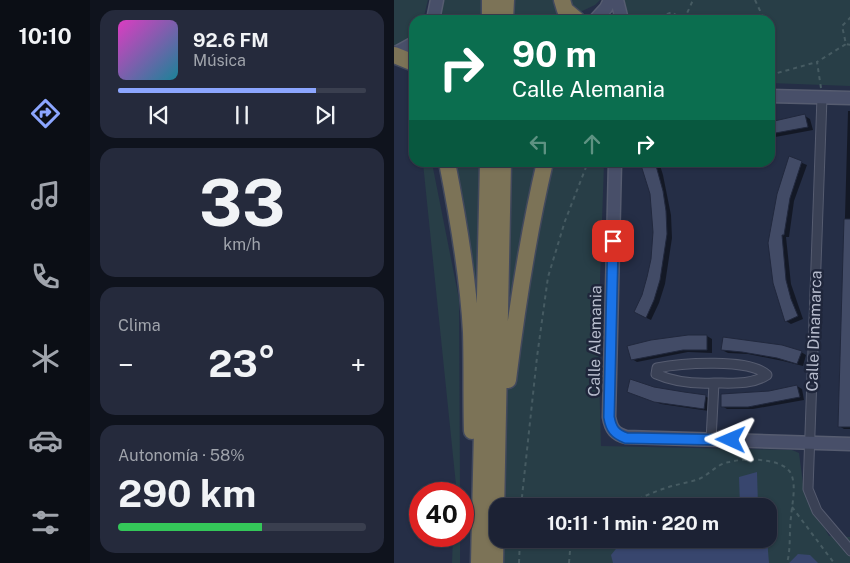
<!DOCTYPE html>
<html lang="es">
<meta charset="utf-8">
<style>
body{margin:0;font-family:"Public Sans",sans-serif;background:#252a3c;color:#f1f3f6;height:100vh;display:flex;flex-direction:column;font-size:19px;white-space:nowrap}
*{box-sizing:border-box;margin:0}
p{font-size:16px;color:#a0a4ac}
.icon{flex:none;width:28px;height:28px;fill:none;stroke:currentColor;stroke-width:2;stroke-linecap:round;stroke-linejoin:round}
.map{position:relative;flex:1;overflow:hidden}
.side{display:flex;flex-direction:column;gap:10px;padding:10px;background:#0f131d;width:304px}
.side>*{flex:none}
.top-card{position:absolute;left:15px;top:15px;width:366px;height:152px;border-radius:15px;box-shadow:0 1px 4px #0004,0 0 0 1px #3a3f4f;background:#0b6e4f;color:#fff;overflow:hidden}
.speed{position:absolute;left:15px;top:482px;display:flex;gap:10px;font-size:25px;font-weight:700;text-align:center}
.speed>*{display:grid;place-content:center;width:65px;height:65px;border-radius:50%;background:#1c2234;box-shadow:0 1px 4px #0004,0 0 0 1px #3a3f4f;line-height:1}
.speed .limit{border:8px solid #d22;background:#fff;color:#111}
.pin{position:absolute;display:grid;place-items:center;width:42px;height:42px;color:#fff;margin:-21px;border-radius:10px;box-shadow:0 2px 8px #0006}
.me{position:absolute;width:55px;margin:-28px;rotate:271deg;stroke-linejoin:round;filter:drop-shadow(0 0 4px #0008)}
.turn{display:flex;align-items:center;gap:18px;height:105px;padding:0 20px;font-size:22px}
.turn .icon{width:65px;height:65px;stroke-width:2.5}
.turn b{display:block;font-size:35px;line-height:42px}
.lanes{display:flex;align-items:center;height:48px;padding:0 20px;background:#0003;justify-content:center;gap:25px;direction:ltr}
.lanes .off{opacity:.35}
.big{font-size:38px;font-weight:700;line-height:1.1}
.side .card{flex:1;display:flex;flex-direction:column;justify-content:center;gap:8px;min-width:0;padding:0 18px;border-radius:15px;background:#252a3c}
.side .dial{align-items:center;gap:0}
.dial b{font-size:65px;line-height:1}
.song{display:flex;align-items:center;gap:15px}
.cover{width:60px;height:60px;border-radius:8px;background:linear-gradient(135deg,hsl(310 70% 55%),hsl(190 70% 35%))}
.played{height:5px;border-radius:2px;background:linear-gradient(90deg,#8ca6ff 80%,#3a3f4f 80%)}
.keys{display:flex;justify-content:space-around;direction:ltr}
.heat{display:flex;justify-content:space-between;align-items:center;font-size:28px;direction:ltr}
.charge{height:8px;border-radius:4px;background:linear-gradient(90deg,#34c759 58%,#3a3f4f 0)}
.trip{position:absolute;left:95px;top:498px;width:288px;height:50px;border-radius:15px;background:#1c2234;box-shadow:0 1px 4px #0004,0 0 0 1px #3a3f4f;font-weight:700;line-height:50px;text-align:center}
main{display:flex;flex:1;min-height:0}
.tab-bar{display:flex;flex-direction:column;width:90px;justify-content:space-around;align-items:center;background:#0b0e15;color:#a0a4ac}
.tab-bar .icon{width:35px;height:35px}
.tab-bar .active{color:#8ca6ff}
.tab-bar b{font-size:22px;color:#f1f3f6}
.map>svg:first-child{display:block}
.green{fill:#283e47}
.water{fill:#38466e}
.shadow{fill:#0007}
.building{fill:#424b66;stroke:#21283d}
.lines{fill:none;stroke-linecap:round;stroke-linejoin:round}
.street-casing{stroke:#565c70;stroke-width:11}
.secondary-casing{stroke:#565c70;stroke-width:15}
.highway-casing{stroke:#42495d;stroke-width:19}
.path{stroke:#465b62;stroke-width:2;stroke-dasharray:4 4;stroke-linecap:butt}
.street{stroke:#3a4155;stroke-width:9}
.secondary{stroke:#484f69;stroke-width:12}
.highway{stroke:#7c7357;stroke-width:16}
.route-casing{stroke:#114b97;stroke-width:12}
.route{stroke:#1a73e8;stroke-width:9}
.labels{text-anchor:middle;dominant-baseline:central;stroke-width:5;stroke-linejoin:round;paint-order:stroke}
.street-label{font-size:16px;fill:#b8bdce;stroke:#1f263b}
</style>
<main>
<nav class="tab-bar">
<b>10:10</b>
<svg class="icon active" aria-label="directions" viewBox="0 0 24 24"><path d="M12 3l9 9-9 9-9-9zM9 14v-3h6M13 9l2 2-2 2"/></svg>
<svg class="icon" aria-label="music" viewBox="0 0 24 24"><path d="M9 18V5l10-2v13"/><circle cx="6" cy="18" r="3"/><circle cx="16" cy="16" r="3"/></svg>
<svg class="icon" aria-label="phone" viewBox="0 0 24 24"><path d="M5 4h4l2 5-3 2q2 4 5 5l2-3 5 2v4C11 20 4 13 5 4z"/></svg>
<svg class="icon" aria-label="climate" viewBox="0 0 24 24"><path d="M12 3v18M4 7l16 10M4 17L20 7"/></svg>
<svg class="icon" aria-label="car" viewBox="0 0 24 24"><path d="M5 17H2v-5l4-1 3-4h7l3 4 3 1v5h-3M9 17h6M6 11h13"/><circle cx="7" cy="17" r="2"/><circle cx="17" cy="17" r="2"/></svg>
<svg class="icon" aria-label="filters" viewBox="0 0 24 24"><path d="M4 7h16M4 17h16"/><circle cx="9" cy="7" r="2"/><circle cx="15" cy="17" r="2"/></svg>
</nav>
<section class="side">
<div class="card">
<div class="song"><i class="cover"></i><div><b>92.6 FM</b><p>Música</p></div></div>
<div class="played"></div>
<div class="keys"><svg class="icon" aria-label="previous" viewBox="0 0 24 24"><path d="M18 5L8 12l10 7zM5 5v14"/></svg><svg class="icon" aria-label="pause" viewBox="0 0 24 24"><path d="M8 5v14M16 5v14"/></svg><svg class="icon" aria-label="next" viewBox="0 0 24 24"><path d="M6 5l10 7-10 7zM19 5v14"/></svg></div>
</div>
<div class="card dial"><b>33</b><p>km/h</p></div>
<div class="card"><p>Clima</p>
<div class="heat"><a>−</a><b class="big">23°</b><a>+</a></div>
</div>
<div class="card"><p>Autonomía · 58%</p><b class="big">290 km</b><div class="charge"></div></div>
</section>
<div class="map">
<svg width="457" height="563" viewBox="0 0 457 563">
<rect width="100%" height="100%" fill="#252e46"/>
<!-- green -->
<path class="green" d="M0,0H34L29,20H20C20,40 17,39 0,47Z
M47,0H88L87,20H42Z
M120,0H162L165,20H120Z
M174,0H206L201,5L186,12L176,7Z
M224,0H456V86L376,83V20H229Z
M29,163H38L65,299L66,494H62V485Z
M55,163H86L84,304L82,328Z
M117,163H210L204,339L207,446L398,450L405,453L410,491L435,536L456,537V563H110V539H374V506H111Z
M59,536H66V563H58Z"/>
<!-- water -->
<path class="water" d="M363,472L364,506H346L345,477Z
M230,539H294L303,545L333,541L338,539H373L375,563H219L217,555Z
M404,554L416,555L424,563H395Z"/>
<!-- shadow -->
<path class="shadow" d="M454,111H457V429H450L445,426Z
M411,116L416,119L419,130L376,138V123Z
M396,158L413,165L400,201L395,237H392L397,284L409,319L397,324L392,321L381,283Z
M247,162H265L269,175L277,215L278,238L271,284L265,303L257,320L246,315L249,295L259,259L260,232L257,194Z
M313,336L318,339V353L294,352L243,362L238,359Z
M328,350L407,352L412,355L409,366L389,361L354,354L334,353Z
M403,386L408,389L410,400L359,409H333L328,406Z
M259,388L311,396L316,399L315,411L267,404L234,391Z"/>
<!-- building -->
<path class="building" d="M411,114L414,127L376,134V122Z
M395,156L408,161L396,198L390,235H388L392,280L397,299L404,316L391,322L379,283L374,243L383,194Z
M246,162H261L269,191L272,211L273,234L266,280L260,300L252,318L240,312L248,295L253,277L257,259L259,232L256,194Z
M450,219H457V427H444Z
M294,335H313V350H289L237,360L233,346L257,340Z
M329,337L388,345L408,351L403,364L383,358L348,352L327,350Z
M236,379L260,387L290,392L312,395L310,409L260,402L233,392Z
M403,385L406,397L354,407H327V394L375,391Z"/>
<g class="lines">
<!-- street casing -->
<g class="street-casing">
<path id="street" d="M428,97L414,489L423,511L457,551
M317,440L320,383C300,384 280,382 262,374L263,368C287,363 356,358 373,375C358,385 338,383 320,383"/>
</g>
<!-- secondary casing -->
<g class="secondary-casing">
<path id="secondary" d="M223,0L228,20
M39,20L43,0
M201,20L212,8L216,0
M0,54L20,43
M376,96L457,98
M221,162L215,417C217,429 221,434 232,437L457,444"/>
</g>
<!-- highway casing -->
<g class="highway-casing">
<path id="highway" d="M168,0L171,10L183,20
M96,20V0
M111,20L112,0
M0,55L20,63
M53,162C64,218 74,275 77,332C78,365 77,398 78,431
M114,380C123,307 134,234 151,162
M85,563L94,162
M101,563L109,162"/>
</g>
<!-- path -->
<path class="path" d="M361,0L369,17L363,20
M457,17L448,26L452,44L457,45
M258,20L278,12L288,20
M290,20L299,0
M376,75L423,62
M427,88L423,62L452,44
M127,506L143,357L154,277L171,221L194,162
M230,506C243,500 258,492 272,488C283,484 294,483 305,479C316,474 323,464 335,462C350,458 392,457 398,476C402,489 398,504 397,517C395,532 397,549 393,563
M398,507L440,563
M125,563L126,539
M175,563L177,539"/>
<!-- street -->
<use href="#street" class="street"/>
<!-- secondary -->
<use href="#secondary" class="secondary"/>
<!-- highway -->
<use href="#highway" class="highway"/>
</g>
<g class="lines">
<!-- route casing -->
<g class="route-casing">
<path id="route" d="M219,241L215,417C217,429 221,434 232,438L337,440"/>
</g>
<!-- route -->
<use href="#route" class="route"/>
</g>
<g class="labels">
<!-- street labels -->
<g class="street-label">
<text transform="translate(420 331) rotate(-88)">Calle Dinamarca</text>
<text transform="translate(201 341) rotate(-89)">Calle Alemania</text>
</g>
</g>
</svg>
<div class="speed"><div class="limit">40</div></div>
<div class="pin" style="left:219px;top:241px;background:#d93025"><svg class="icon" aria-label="arrive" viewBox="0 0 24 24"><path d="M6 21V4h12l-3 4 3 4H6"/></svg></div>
<svg class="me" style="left:337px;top:440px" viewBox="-20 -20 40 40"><path d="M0-17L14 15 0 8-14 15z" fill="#1a73e8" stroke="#fff" stroke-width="4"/></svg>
<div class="trip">10:11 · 1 min · 220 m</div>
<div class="top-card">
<div class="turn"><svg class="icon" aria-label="right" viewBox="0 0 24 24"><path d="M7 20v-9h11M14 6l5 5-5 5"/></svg><div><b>90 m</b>Calle Alemania</div></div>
<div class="lanes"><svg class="icon off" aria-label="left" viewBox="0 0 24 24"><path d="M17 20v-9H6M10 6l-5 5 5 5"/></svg><svg class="icon off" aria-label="ahead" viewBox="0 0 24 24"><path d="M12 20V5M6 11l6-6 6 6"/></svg><svg class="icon" aria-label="right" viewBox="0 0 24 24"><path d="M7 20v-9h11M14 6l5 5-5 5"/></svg></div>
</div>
</div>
</main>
